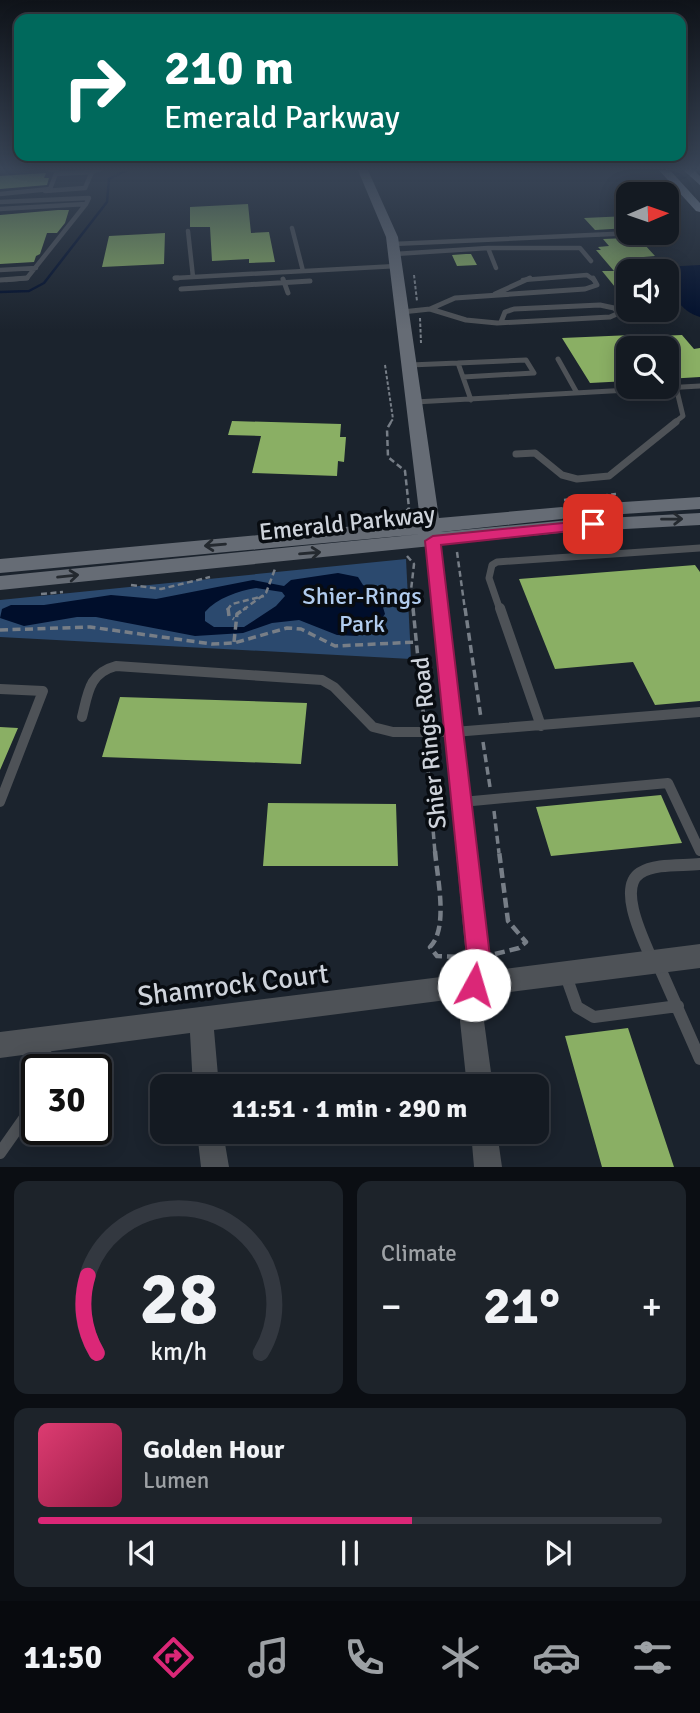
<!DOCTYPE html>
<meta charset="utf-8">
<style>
body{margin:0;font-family:Signika,sans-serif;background:#1d232a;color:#f1f3f6;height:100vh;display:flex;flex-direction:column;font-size:26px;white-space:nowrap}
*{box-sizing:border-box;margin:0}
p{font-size:23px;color:#9da1a5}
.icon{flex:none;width:38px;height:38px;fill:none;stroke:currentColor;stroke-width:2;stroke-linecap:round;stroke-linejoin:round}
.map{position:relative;height:1167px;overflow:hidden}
.side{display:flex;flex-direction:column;gap:14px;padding:14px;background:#0b0e13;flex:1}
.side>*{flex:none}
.hud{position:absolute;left:14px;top:14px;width:672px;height:147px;border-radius:14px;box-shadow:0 4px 18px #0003,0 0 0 2px #333840;background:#00695c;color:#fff;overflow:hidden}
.needle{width:46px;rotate:88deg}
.controls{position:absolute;left:616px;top:182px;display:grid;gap:14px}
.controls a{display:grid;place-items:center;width:63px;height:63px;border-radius:14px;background:#141a22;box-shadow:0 4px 18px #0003,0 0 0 2px #333840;font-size:35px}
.speed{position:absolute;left:21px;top:1054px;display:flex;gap:14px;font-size:35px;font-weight:700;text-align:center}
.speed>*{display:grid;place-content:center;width:91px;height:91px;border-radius:50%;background:#141a22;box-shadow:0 4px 18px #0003,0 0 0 2px #333840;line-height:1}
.speed .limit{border:4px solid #111;border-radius:10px;background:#fff;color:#111}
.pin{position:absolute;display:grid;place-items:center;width:60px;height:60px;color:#fff;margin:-30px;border-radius:14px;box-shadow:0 4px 10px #0006}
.me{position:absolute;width:77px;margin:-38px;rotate:6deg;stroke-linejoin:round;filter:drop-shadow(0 0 5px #0008)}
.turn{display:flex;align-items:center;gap:24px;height:147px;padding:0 35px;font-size:32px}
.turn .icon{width:91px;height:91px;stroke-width:2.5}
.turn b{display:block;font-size:49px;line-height:60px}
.big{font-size:52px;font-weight:700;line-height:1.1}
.side .tile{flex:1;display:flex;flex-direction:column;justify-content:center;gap:10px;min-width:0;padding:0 24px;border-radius:14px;background:#1d232a}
.side .dial{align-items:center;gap:0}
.dial svg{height:182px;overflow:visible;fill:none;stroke:#333840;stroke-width:7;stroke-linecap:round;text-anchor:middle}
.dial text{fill:#f1f3f6;stroke:none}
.song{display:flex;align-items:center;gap:21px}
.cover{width:84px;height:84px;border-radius:10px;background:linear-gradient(135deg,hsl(340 70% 55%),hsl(340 70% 35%))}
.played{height:7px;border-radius:4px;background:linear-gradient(90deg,#db2777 60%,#333840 60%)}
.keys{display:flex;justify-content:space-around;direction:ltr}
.heat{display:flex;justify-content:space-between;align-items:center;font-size:38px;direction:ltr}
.side .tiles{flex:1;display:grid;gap:14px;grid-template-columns:1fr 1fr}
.tile:last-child{grid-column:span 2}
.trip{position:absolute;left:150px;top:1074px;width:399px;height:70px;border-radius:14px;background:#141a22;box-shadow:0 4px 18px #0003,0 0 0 2px #333840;font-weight:700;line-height:70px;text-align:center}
.tabs{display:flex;height:112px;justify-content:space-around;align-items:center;background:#080a0e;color:#9da1a5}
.tabs .icon{width:49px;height:49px}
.tabs .on{color:#db2777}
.tabs b{font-size:32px;color:#f1f3f6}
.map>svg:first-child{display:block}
.green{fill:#2b496e}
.water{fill:#000e2b;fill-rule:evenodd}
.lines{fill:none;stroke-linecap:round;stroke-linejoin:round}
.stream{stroke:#000e2b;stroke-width:2.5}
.building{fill:#8aaf64}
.path-far3{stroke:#777e87;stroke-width:2;stroke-dasharray:3.5 2;stroke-linecap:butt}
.path-far2{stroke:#777e87;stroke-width:2.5;stroke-dasharray:6 3.5;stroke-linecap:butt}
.path-far1{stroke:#777e87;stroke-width:3.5;stroke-dasharray:8 4.5;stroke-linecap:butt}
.path{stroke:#777e87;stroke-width:4.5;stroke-dasharray:10 5;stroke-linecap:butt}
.lane-far4{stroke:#4e5257;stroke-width:4.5}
.lane-far3{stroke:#4e5257;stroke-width:5}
.lane-far2{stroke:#4e5257;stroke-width:7}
.lane-far1{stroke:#4e5257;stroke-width:10}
.lane{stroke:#4e5257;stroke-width:12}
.street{fill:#4e5257;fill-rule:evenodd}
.secondary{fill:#666c75;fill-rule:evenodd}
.highway{fill:#8993a1;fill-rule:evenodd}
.oneway{stroke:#24292f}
.route{fill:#db2777;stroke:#8e194d;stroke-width:2}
.labels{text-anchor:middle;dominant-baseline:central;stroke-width:7;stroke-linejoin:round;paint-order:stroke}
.street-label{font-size:24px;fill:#ced3db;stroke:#080c11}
.park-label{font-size:24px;fill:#b1ccee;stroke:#080c11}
.near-street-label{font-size:28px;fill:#ced3db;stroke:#080c11}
</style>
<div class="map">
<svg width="700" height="1167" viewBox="0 0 700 1167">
<rect width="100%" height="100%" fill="#1b232d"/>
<!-- green -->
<path class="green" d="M406,559L411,659L0,637V600Z"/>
<!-- water -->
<path class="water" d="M700,265V317C681,312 667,290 667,271H657L663,267Z
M338,573L358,577L363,585L378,590L385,614L376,626L357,636L337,635L299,620L272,623L243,633L195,636L96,617H77L24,626L0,618L2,609L11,605H44L111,595L156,599L253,580L284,586L291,580ZM256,588L282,592L285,596L276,606L244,627H214L205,621V612C217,598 238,591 256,588Z"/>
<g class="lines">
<!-- stream -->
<path class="stream" d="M0,292L29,291L44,283L107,202L109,179L131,168"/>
</g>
<!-- building -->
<path class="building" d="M46,173L44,178H49L47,185L0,189V176Z
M248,204L251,233L269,232L275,262L249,263V259L212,261L210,227H190V207Z
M58,210H69L65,223L57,233H47L40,254L36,256L34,262L0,264V215Z
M628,216V228L595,230L584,218Z
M165,233L164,264L102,267L109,236Z
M628,238V245L644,244L655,256L632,258L644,271H628V303L602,271H614L596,250H601L598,247L609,246L603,239Z
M466,254H471L477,265L457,266L452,255Z
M632,335L634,337L682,335L694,349L700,348V377L667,379V348H628V381L590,383L562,338Z
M232,421L341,424L340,437H346L344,462L338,461L337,476L252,473L261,436L228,435Z
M695,565L700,572V701L655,705L633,662L555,669L519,579Z
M120,697L307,703L301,764L102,757Z
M0,727L18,728L0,770Z
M661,795L682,843L551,856L536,807Z
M268,803L396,804L398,866H263Z
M628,1028L674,1167H602L565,1036Z"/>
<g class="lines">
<!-- path-far3 -->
<path class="path-far3" d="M414,275L417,301
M420,318L421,343
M385,365L393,419L390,423"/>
<!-- path-far2 -->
<path class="path-far2" d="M391,422L387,429L388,457L405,471L409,508L404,514
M564,500L616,494
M457,552L465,610
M407,556L414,564L410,599L413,610
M131,585L161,589L210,577
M41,594L63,592
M227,610L232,604L264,596
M243,610L266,593L275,569"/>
<!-- path-far1 -->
<path class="path-far1" d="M228,608L229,616L234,619
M413,608L424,720
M465,608L481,718
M0,630L90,627L212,644L234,643L287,628L301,629L335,646L417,642
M234,642L237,614L246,608
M483,742L490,787
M426,744L435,853
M494,811L499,853"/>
<!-- path -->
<path class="path" d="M435,851C437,877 449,928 430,947L437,956L461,957
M495,954L519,948L526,942L508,921L499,851"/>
<!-- lane-far4 -->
<path class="lane-far4" d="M56,174L92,172
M45,191L85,188L92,172L103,168
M0,194L50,189L57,171L46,168
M0,202L89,198L86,204L0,209
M292,228L303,271
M188,231L193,277
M393,244L634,233
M488,248L496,268
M395,254L488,248H580L591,261
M0,270L36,268
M175,278L397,266
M6,280L27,278L86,204
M523,280L587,275L594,280"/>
<!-- lane-far3 -->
<path class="lane-far3" d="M175,278H178
M283,279L288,293
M0,280L27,278
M181,289L310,281
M495,294L530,278
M430,309L466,320L497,323L610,317L619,313L614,308L600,305L514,309L505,312L501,322
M402,312L430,309L455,298L585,289L597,285L593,278
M558,359L577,393
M458,363L526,360L534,373L463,377
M410,365L458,363L471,400
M415,402L700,386
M674,423L683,416L676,387"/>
<!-- lane-far2 -->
<path class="lane-far2" d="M516,454L535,453L562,475L577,479L609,476L676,422
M500,610L489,578L492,565L497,562L700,548"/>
<!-- lane-far1 -->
<path class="lane-far1" d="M500,608L541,726
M0,689L43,691L0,802
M82,717C88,693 89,673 116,666L322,680L334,687L373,727L393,732H454L700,712
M462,802L668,783L700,851"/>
<!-- lane -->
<path class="lane" d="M652,960C644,941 617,888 640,873C656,863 682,866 700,864
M658,964L700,1059
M566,976L577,1007L594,1017L678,1006
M41,1069L47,1043
M0,1153L26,1116L37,1089"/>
<!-- street -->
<path class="street" d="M433,536L440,541L490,957L488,971L700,944V968L486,995L484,1021L493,1087H467L460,1021L462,998L214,1030L219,1087H193L190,1033L0,1058V1032L465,974L466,957L426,541Z
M197,1132H223L229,1167H201Z
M471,1132H497L502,1167H474Z"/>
<!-- secondary -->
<path class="secondary" d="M357,168H367L398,237L439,518L562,507L572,513L562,519L441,532L569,520L700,513V525L569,532L0,590V576L422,534L0,573V559L420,520L386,237Z
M700,497V509L608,515L598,509L608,503Z"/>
<!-- highway -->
<path class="highway" d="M657,168H668L700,203V212L696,211Z
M681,168H692L700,176V185Z"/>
</g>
<!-- one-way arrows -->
<defs><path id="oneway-shaft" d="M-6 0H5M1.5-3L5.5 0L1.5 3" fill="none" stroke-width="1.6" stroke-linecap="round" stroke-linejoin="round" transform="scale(1.75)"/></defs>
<g class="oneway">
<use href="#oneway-shaft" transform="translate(672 519) rotate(-1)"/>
<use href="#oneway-shaft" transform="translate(215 545) rotate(175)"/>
<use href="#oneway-shaft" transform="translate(310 553) rotate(-5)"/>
<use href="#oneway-shaft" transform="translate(68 576) rotate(-6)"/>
</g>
<!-- sky -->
<linearGradient id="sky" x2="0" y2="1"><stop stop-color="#0f1319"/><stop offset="0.51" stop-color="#394557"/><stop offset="1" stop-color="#394557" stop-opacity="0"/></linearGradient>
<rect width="700" height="331" fill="url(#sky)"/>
<!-- route -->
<path class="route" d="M593,520L598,521L600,524L598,528L441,545L490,957L482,993L474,997L465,993L462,985L467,957L425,541L433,536Z"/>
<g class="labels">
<!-- street labels -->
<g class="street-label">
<text transform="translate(347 523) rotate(-6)">Emerald Parkway</text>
<text transform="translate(429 743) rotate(-96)">Shier Rings Road</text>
</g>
<!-- park labels -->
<g class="park-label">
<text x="362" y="596">Shier-Rings<tspan x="362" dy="28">Park</tspan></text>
</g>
<!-- near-street labels -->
<g class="near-street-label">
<text transform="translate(233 985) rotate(-7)">Shamrock Court</text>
</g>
</g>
</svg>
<div class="controls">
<a><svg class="needle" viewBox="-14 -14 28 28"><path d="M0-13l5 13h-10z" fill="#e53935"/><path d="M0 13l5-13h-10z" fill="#9da1a5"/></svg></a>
<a><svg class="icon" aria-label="sound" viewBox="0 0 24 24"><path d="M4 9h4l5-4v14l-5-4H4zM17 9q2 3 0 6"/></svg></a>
<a><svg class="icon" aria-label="search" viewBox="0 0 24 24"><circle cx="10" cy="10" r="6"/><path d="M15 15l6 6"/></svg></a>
</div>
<div class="speed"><div class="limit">30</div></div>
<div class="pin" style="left:593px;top:524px;background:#d93025"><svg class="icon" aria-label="arrive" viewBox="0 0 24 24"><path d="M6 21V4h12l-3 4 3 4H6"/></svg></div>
<svg class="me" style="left:474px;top:985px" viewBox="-20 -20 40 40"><circle r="19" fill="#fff"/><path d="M0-13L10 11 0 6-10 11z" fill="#db2777"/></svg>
<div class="trip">11:51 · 1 min · 290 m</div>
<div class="hud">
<div class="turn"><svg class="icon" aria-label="right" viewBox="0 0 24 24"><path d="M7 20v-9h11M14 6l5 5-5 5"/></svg><div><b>210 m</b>Emerald Parkway</div></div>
</div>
</div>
<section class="side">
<div class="tiles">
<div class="tile dial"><svg viewBox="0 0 100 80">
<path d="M14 69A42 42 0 1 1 86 69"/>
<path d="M14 69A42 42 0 0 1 10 35" stroke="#db2777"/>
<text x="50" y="56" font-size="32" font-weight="700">28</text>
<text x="50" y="72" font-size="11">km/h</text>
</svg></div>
<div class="tile"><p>Climate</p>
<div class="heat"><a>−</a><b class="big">21°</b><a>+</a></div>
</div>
<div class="tile">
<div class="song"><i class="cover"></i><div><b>Golden Hour</b><p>Lumen</p></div></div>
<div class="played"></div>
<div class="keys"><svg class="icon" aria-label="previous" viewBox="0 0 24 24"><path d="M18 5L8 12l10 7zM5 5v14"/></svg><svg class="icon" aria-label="pause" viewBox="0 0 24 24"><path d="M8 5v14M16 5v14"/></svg><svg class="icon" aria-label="next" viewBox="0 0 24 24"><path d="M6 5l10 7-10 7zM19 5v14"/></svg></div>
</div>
</div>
</section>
<nav class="tabs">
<b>11:50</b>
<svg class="icon on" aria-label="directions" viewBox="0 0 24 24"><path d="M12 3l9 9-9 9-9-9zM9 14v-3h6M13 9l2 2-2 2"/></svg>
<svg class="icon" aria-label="music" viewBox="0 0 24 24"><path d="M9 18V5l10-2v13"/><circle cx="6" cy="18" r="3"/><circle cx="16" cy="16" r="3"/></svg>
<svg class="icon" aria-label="phone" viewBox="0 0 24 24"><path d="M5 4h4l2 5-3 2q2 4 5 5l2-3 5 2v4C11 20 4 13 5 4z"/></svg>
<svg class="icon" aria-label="climate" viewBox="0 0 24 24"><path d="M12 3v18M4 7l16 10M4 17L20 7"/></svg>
<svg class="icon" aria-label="car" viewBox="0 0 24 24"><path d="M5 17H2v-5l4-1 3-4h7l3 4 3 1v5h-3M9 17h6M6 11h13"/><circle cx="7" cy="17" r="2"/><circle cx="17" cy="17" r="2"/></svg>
<svg class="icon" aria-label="filters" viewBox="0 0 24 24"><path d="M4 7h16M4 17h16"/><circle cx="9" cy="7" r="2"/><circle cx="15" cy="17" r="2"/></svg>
</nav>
